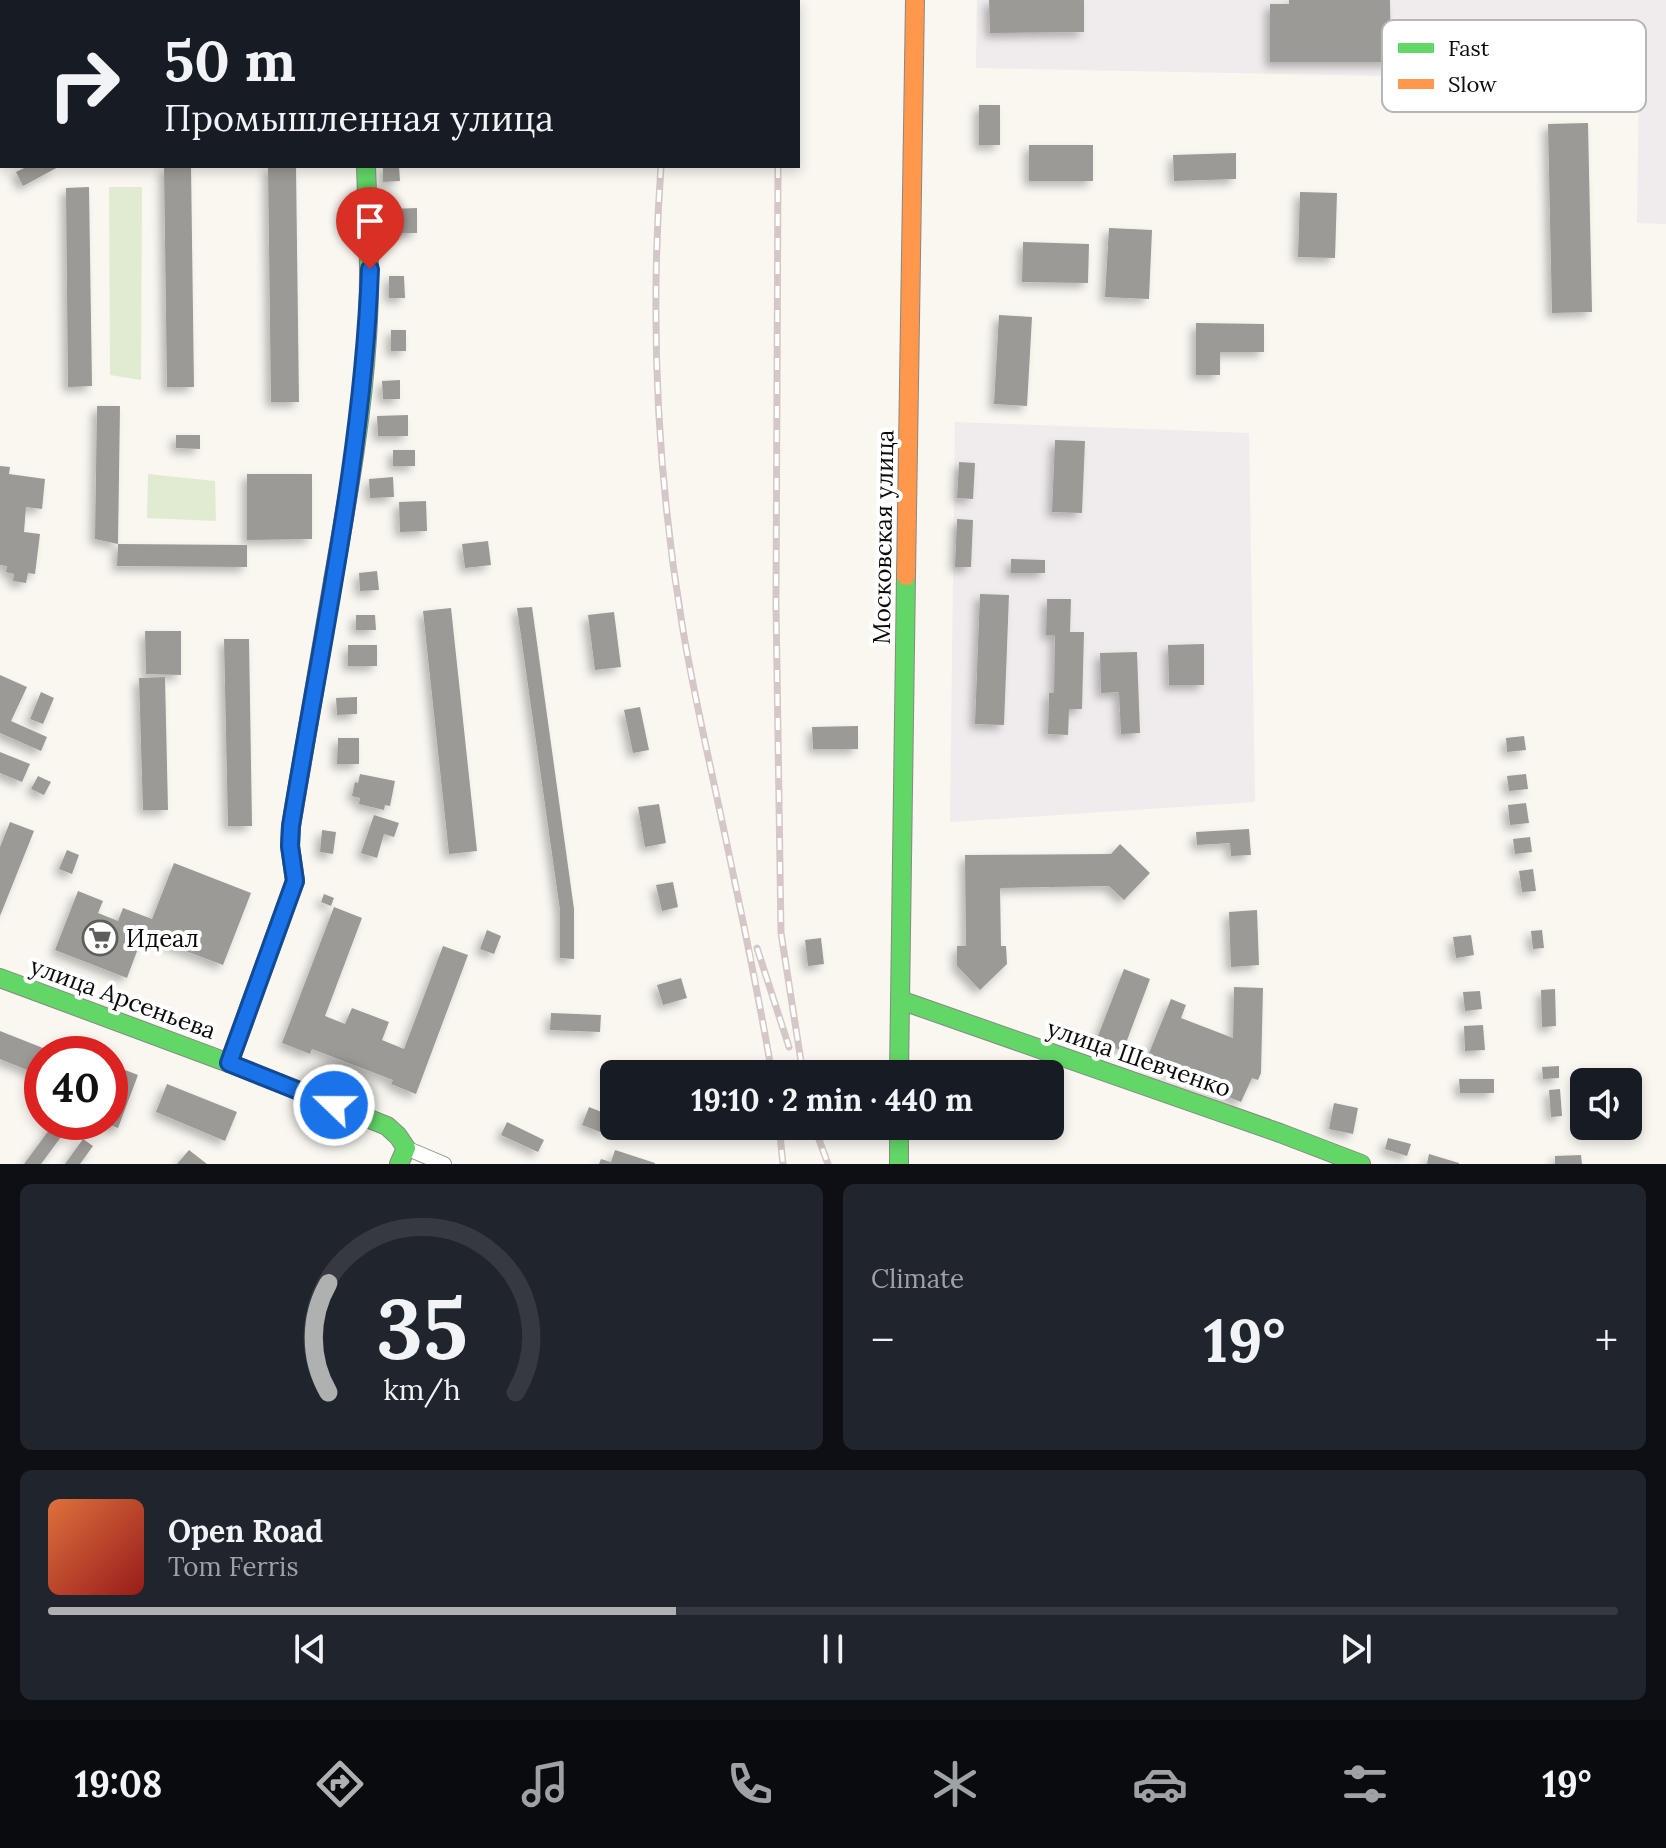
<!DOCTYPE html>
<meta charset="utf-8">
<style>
body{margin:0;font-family:Lora,serif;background:#20242c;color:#f1f3f6;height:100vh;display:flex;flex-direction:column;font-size:30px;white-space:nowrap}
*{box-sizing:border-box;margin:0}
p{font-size:26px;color:#9ea1a6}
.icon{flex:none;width:44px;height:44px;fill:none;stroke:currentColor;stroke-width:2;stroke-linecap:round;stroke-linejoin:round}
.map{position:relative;height:1164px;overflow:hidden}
.details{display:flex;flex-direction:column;gap:20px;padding:20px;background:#0d0f14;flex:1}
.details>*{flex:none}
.banner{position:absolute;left:0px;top:0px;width:800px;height:168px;box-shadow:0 4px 12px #0003;background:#171b24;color:#f1f3f6;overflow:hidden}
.tools{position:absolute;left:1570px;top:1068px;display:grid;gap:16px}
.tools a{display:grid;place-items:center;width:72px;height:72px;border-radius:12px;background:#171b24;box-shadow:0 4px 12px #0003;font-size:40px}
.speed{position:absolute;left:24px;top:1036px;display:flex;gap:16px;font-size:40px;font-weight:700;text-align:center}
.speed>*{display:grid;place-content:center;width:104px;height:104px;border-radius:50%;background:#171b24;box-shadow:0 4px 12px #0003;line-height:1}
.speed .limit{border:12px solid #d22;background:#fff;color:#111}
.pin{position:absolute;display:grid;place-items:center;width:68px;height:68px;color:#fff;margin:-82px -34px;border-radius:50% 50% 50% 0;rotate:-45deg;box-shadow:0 0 8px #0007}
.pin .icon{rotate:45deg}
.me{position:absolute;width:88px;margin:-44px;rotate:292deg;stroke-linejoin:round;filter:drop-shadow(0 0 6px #0008)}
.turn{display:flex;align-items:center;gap:28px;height:168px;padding:0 32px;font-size:36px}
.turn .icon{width:104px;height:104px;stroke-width:2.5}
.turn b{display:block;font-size:56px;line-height:68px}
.big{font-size:60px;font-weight:700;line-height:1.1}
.details .widget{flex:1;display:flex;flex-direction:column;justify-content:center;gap:12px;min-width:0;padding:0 28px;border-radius:12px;background:#20242c}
.details .dial{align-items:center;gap:0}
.dial svg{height:208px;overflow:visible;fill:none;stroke:#363941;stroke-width:7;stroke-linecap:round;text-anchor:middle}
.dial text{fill:#f1f3f6;stroke:none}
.song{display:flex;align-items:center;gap:24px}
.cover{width:96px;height:96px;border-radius:12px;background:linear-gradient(135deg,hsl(20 70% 55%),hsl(0 70% 35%))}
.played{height:8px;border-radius:4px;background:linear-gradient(90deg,#afb0b0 40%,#363941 40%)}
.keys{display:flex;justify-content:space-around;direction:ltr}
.heat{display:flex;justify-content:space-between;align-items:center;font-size:44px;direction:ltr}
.details .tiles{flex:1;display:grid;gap:20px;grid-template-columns:1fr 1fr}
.widget:last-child{grid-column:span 2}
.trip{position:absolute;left:600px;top:1060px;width:464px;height:80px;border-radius:12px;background:#171b24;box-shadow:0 4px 12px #0003;font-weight:700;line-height:80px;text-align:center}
.tab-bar{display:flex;height:128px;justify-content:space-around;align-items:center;background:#090b0e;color:#9ea1a6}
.tab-bar .icon{width:56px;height:56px}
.tab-bar .on{color:#afb0b0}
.tab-bar b{font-size:36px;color:#f1f3f6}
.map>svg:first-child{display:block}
.industrial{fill:#f0ebec}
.green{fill:#e1ebd2}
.building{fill:#9c9a96;filter:url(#shadow)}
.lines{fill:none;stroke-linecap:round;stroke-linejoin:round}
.street-casing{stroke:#92918e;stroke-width:16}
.fast-casing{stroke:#898885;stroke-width:20}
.slow-casing{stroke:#898885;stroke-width:20}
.street{stroke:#fefefd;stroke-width:14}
.fast{stroke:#63d668;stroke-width:18}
.slow{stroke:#ff974d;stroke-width:18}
.rail-casing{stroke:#d4c7c6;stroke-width:7}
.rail{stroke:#fff;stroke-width:4;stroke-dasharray:12;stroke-linecap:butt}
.route-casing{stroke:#114b97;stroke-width:20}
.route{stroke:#1a73e8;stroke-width:14}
.labels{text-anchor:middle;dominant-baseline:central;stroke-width:8;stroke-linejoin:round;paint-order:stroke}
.street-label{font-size:24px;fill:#0b0b0b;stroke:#fff}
.poi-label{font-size:24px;fill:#0b0b0b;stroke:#fff;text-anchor:start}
.key{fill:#fff;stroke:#b6b6b6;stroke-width:2}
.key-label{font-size:22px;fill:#0b0b0b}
</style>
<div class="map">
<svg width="1666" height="1164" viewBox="0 0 1666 1164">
<defs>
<filter id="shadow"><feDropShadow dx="-5" dy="5" stdDeviation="4" flood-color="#0004"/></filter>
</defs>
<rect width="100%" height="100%" fill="#f9f7f0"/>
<!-- industrial -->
<path class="industrial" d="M977,0H1666V224L1637,223L1639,81L976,68Z
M955,422L1249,433L1255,802L950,822Z"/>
<!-- green -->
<path class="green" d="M123,0H272V2H123Z
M109,187H142L141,380L110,375Z
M148,474L215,481L216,521L147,518Z"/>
<!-- building -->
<path class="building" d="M989,0H1084V32L990,33Z
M1289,0H1390L1391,62H1270V4H1289Z
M979,105H1000V145H979Z
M1588,123L1592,312L1552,313L1548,124Z
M1029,145H1093V181H1029Z
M1236,153V179L1174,181L1173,155Z
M28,166H60L23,186L16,172Z
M164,166H191L194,387H167Z
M268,166H296L299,402H271Z
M383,166H399L400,181L383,182Z
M89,187L92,386L68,387L66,188Z
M1300,192L1337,193L1335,258L1298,257Z
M417,208V233H392L391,209Z
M1109,228L1152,230L1149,299L1105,297Z
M1023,242L1089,244L1088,283L1022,282Z
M389,276H404L405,298H389Z
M999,315L1032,317L1027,406L994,404Z
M1196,323L1264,324V352H1220V375H1196Z
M391,330H406V351H391Z
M400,380V399H383L382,381Z
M97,406H120L118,544L95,539Z
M408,415V436H378L377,416Z
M176,435H200V449L176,448Z
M1055,440L1085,441L1082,513L1052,512Z
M393,450H415V466H393Z
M959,462L975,463L973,499L957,498Z
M0,466L10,467L9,474L45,479L42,509L26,507L24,532L40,534L35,574L28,573L26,583L13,581L14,574L6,572L7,566L0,565Z
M247,474H312V539L247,540Z
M393,477L394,497L370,498L369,479Z
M426,501L427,531L400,532L399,502Z
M957,519L973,520L971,567H955Z
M488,541L491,565L465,568L462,544Z
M118,544L247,545V567L117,566Z
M1011,559L1045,560V573H1011Z
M377,571L379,590L360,591L359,573Z
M980,594L1009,595L1004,725L975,724Z
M1047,599H1071L1070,632H1084L1082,709H1069L1068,735L1048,734L1049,693H1054L1055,635H1046Z
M532,607L574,909V959L560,958V910L517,608Z
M451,608L477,851L449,854L423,611Z
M614,612L621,667L595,670L588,615Z
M356,615H375L376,630H356Z
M145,631H181V675L146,674Z
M224,639H249L252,826H228Z
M1204,644V685H1169L1168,645Z
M348,645H377V666H348Z
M1137,652L1140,733L1121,734L1119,692L1101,693L1100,653Z
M0,675L27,687L11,721L47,737L41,751L0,733Z
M165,677L168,810H143L139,678Z
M41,692L54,698L43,724L30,719Z
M357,697V714L337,715L336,698Z
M640,707L649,750L633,753L624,710Z
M858,726V749H813L812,727Z
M1524,736L1526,750L1507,752L1506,738Z
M338,738H359V764H337Z
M0,752L30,764L22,782L0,773Z
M360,774L395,781L390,806L385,805L384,810L359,804L360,798L352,796L355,782L358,783Z
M1526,774L1528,789L1509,791L1507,776Z
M38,776L51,782L44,795L31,789Z
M1526,803L1529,823L1510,825L1508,805Z
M659,804L666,843L645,847L638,807Z
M374,815L399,823L394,837L384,834L377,858L361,853Z
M10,822L34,831L0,916V847Z
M1249,829L1251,855L1231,856L1230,843L1197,845L1196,832Z
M322,830L336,832L333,854L320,852Z
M1530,837L1532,852L1515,854L1513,839Z
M1120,844L1150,873L1124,900L1109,886L1000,888L1001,946H1006L1007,964L980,990L957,966V946H966L965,855L1111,854Z
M67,850L79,855L72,874L59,869Z
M174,863L251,893L223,965L143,935L127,978L55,950L78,891L103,901L98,913L118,921L123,908L152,919Z
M1533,869L1536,891L1522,892L1519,871Z
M673,882L678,907L662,911L656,885Z
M324,894L334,898L331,906L321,902Z
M334,907L362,918L325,1016L345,1024L352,1008L389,1022L382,1040L404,1049L443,946L468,955L416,1094L391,1084L393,1080L312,1049L310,1054L282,1043Z
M1257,910L1259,965L1231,967L1229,912Z
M487,930L501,936L494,954L480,949Z
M1542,930L1544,948L1533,949L1531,931Z
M1471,935L1474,955L1456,958L1453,937Z
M821,938L824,964L808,966L805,940Z
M1124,969L1150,979L1123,1051L1096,1041Z
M681,978L687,998L663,1005L657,985Z
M1234,987L1263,988L1261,1073L1258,1080L1252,1078L1241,1102L1145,1063L1171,999L1186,1005L1181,1018L1233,1038Z
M1555,989L1556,1026L1542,1027L1541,990Z
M1480,991L1482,1009L1465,1011L1463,992Z
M551,1013L601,1015L600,1032L550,1030Z
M1483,1025L1485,1050L1465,1051L1464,1026Z
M0,1031L58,1054H42V1076L0,1059Z
M112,1065L138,1075L118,1128L103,1122H110V1071Z
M1559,1066V1078L1543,1079L1542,1067Z
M1459,1079H1494V1093H1460Z
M167,1084L237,1112L225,1141L156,1112Z
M1560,1089L1562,1116L1551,1117L1549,1090Z
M1334,1103L1358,1108L1353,1134L1329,1129Z
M589,1107L609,1115L603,1133L582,1125Z
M55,1122H72L41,1164H24Z
M507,1122L544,1140L538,1152L501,1135Z
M1388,1138L1411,1144L1407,1156L1385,1149Z
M83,1139L93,1146L80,1164H65Z
M189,1150L207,1164H177Z
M615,1150L655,1163V1164H599L601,1159L611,1162Z
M1429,1154L1459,1163V1164H1427Z
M1581,1155L1582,1164H1555V1156Z"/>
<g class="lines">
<!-- street casing -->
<g class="street-casing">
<path id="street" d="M358,0V2
M0,118L2,117
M406,1148L444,1164"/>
</g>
<!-- fast casing -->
<g class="fast-casing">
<path id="fast" d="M333,581C347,501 362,420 367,338C371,280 368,223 366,166
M0,978L229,1063L387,1126L398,1136L406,1148L399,1164
M900,1000L1280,1133L1361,1164
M899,1074L906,576
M899,1126V1164"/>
</g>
<!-- slow casing -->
<g class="slow-casing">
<path id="slow" d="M906,576L915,0
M229,1063L295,881L290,846L291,826L333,581"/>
</g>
<!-- street -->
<use href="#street" class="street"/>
<!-- fast -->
<use href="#fast" class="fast"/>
<!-- slow -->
<use href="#slow" class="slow"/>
<!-- rail casing -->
<g class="rail-casing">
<path id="rail" d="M662,2V0
M778,2V0
M661,166C650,318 657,473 682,624C692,685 706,746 719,807C738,896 757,985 772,1074
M778,166L776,605L781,933L803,1074
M757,948L789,1047
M779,1126L783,1164
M814,1126L828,1164"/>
</g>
<!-- rail -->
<use href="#rail" class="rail"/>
</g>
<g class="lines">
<!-- route casing -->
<g class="route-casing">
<path id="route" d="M334,1105L229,1063L295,881L290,846L291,826C321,641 363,456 370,269"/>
</g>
<!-- route -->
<use href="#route" class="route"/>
</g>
<!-- icons -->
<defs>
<g id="supermarket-ring" transform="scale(1.8)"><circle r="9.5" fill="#fff" stroke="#5e5e5b" stroke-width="1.5"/><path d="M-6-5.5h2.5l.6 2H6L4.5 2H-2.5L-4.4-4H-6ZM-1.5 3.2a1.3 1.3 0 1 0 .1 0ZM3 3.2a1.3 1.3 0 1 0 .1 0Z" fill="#5e5e5b"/></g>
</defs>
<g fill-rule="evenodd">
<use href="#supermarket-ring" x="100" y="938"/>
</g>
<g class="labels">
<!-- street labels -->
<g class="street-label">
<text transform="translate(883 537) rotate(-89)">Московская улица</text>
<text transform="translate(123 998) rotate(20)">улица Арсеньева</text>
<text transform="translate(1139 1058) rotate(19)">улица Шевченко</text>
</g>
<!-- poi labels -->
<g class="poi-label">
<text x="126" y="938">Идеал</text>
</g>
</g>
<!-- legend -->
<rect x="1382" y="20" width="264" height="92" rx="12" class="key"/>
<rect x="1398" y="43" width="36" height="10" fill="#63d668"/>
<rect x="1398" y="79" width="36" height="10" fill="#ff974d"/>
<g class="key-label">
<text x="1448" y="56">Fast</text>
<text x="1448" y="92">Slow</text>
</g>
</svg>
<div class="tools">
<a><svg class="icon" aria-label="sound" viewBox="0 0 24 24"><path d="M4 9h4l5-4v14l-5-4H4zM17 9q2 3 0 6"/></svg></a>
</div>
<div class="speed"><div class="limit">40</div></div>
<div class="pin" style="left:370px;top:269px;background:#d93025"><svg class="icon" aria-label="arrive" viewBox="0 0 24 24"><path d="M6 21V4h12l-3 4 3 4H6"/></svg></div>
<svg class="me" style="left:334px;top:1105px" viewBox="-20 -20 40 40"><circle r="17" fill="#1a73e8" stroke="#fff" stroke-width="3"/><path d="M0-11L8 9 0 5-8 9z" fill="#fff"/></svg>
<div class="trip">19:10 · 2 min · 440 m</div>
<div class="banner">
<div class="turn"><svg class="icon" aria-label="right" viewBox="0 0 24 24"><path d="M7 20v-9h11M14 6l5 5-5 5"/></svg><div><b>50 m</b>Промышленная улица</div></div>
</div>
</div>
<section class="details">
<div class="tiles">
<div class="widget dial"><svg viewBox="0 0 100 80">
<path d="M14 69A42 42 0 1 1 86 69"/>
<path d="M14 69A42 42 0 0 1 14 27" stroke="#afb0b0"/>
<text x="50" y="56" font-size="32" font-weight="700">35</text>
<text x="50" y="72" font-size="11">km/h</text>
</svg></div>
<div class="widget"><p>Climate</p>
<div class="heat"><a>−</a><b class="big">19°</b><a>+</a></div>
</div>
<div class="widget">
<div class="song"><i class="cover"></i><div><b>Open Road</b><p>Tom Ferris</p></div></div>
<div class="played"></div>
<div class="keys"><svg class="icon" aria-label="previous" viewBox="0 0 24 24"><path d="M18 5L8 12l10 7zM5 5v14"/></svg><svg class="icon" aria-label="pause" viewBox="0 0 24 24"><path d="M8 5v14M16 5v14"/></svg><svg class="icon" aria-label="next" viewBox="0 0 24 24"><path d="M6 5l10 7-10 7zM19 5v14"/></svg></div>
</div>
</div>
</section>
<nav class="tab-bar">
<b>19:08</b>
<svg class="icon on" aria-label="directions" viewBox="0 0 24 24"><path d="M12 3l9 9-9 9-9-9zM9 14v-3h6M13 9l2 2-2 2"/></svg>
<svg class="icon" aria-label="music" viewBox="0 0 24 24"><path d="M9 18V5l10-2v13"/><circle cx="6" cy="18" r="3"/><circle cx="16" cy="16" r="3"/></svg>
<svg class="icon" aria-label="phone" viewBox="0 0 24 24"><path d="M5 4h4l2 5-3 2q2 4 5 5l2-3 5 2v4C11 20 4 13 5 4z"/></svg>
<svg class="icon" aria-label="climate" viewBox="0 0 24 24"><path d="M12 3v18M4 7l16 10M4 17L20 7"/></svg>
<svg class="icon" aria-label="car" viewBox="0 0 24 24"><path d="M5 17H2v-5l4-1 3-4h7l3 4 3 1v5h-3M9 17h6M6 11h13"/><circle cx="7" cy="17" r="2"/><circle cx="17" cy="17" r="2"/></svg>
<svg class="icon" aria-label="filters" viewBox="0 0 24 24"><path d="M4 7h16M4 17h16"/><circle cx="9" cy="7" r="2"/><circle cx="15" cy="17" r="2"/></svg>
<b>19°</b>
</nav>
